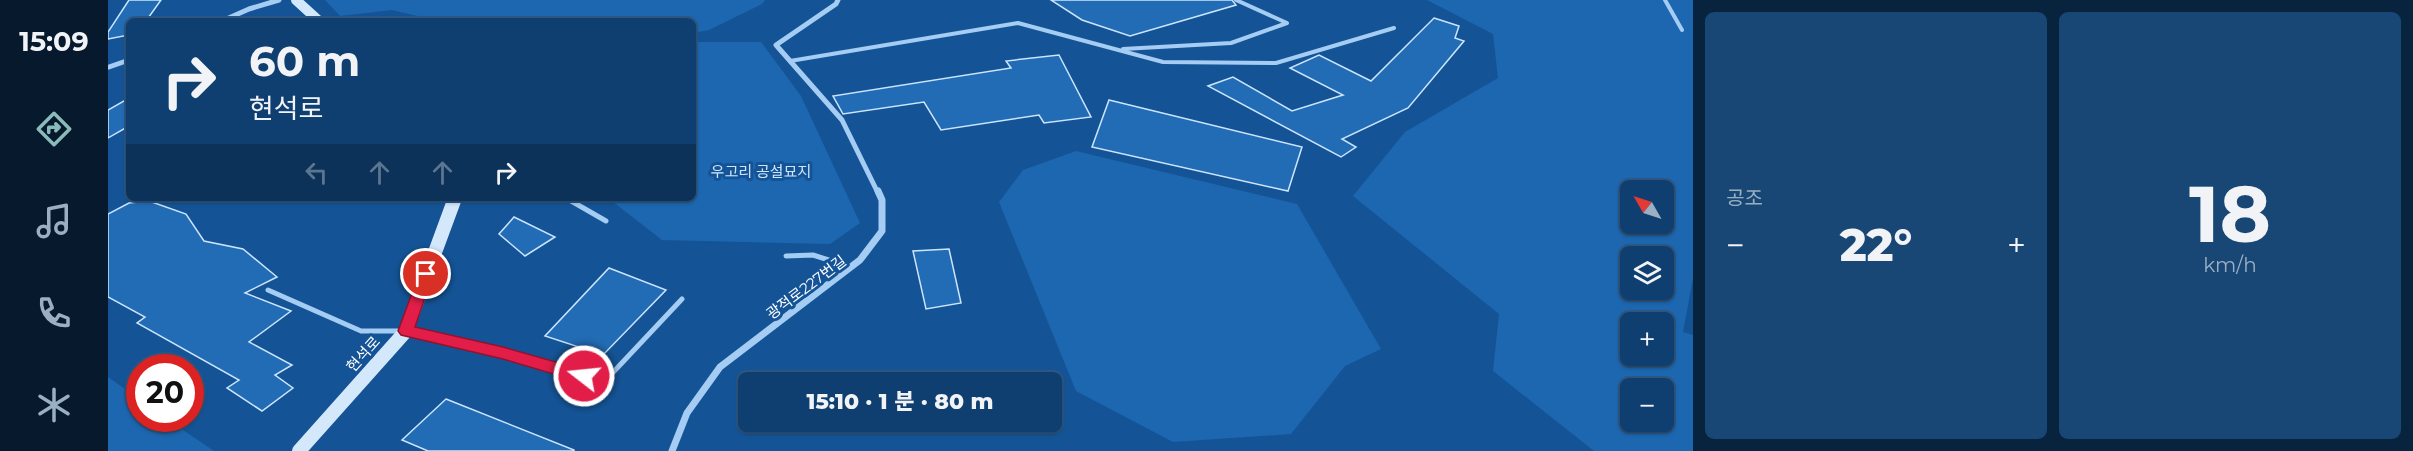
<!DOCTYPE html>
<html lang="ko">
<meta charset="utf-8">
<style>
body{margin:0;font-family:Montserrat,"Noto Sans KR",sans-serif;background:#184675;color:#f1f3f6;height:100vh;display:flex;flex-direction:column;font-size:22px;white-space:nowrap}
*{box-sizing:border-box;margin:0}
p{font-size:20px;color:#9bafc3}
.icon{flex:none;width:33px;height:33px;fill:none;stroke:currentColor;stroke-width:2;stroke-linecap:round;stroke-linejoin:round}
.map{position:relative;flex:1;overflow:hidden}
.side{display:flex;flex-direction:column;gap:12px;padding:12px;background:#08233e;width:720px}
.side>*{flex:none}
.hud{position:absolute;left:18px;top:18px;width:570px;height:183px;border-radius:9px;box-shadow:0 2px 4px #0004,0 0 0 2px #2f5883;background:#0f3f70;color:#f1f3f6;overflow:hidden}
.needle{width:39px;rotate:309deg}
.buttons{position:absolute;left:1512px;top:180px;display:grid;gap:12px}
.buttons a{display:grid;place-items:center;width:54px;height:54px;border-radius:9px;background:#0f3f70;box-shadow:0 2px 4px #0004,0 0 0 2px #2f5883;font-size:30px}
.speed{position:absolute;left:18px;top:354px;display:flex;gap:12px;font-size:30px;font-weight:700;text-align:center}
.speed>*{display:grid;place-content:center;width:78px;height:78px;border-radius:50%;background:#0f3f70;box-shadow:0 2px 4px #0004,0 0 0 2px #2f5883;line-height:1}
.speed .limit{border:9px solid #d22;background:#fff;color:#111}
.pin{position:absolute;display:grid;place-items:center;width:51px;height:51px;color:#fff;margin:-26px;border:3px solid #fff;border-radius:50%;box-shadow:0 2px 6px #0007}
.me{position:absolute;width:66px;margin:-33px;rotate:286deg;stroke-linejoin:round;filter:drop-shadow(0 0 4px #0008)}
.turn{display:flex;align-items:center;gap:21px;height:126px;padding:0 24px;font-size:27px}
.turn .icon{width:78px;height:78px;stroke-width:2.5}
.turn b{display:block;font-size:42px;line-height:51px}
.lanes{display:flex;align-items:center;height:57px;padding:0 24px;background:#0003;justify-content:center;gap:30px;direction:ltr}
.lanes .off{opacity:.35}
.big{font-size:45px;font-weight:800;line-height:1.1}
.side .card{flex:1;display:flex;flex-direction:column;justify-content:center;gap:9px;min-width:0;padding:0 21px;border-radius:9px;background:#184675}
.side .dial{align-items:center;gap:0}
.dial b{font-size:78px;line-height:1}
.heat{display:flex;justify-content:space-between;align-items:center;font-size:33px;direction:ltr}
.side .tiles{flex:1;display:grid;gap:12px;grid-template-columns:repeat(2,1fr)}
.trip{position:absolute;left:630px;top:372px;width:324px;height:60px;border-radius:9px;background:#0f3f70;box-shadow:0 2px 4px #0004,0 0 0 2px #2f5883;font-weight:800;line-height:60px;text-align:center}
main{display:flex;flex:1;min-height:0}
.tab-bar{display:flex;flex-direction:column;width:108px;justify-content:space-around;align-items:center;background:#06192d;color:#9bafc3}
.tab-bar .icon{width:42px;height:42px}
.tab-bar .on{color:#8bbbb9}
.tab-bar b{font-size:27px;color:#f1f3f6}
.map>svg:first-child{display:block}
.green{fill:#1c67b0;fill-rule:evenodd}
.building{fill:#226cb5;stroke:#cce5fd;stroke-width:1.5}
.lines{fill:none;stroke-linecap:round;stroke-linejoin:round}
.lane-far1{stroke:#a5ccf2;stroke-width:4}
.lane{stroke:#a5ccf2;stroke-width:5}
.street-far1{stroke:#a5ccf2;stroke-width:5}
.street{stroke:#a5ccf2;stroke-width:7}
.secondary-far1{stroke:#d4e8fc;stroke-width:10}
.secondary{stroke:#d4e8fc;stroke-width:14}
.route{fill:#e11d48;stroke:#92132f;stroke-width:1.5}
.labels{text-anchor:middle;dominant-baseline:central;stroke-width:6;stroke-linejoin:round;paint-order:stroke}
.park-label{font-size:15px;fill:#cce5fd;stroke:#145496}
.street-label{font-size:15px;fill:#fff;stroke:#145496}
</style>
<main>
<nav class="tab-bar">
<b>15:09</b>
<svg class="icon on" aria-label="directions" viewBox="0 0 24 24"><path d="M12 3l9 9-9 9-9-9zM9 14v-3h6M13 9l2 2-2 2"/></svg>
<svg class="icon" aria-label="music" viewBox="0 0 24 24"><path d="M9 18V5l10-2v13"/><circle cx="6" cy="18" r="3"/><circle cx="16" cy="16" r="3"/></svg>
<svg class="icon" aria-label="phone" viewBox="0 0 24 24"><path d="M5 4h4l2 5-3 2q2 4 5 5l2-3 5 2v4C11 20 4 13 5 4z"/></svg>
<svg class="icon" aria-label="climate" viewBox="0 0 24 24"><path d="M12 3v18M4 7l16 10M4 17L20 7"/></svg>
</nav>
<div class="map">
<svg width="1585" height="451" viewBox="0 0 1585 451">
<rect width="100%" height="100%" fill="#145496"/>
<!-- green -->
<path class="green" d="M217,0H657L654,4L601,30L585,33V21H330L284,10L232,16Z
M1319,0H1585V278L1575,332L1585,335V451H1486L1385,371L1391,314L1245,196L1297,132L1390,78L1385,34ZM1522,190H1556V224H1522ZM1522,256H1556V290H1522ZM1522,322H1556V356H1522ZM1522,388H1556V422H1522Z
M585,42H653L693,96L752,223L722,244L554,240L500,198H585Z
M968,151L1189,204L1273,349L1237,366L1183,434L1065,442L968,391L891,202L915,170Z
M0,377L31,399L32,418L59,419L106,451H0Z"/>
<!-- building -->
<path class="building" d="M21,0H53L38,21H21V35L0,39V32Z
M943,0H1124L1128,5L1022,36L974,20Z
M1326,18L1351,26L1347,38L1356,41L1300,108L1234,139L1248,147L1233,157L1100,86L1125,77L1184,111L1235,95L1182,68L1211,55L1263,81Z
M951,55L983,117L936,123L931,115L833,130L816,102L735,114L725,96L903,68L898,61Z
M21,98V126L0,138V110Z
M1001,100L1194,147L1180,191L984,147Z
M41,201L78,214L96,241L135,249L169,277L137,293L183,311L141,342L184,365L167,375L185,388L154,411L119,388L131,380L29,323L37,317L0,297V214L21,203Z
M406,217L447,237L417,256L391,234Z
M841,249L853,303L818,309L805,251Z
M501,268L558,290L495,355L437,336Z
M338,399L466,450V451H320L294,440Z"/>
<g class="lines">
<!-- lane-far1 -->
<path class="lane-far1" d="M1557,0L1574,30
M1015,49L1123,43L1179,23L1128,0
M682,61L910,23L1055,62L1168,63L1286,28"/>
<!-- lane -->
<path class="lane" d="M458,198L498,221
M678,256L705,255L743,267
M160,290L253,331H293
M301,332L395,353L496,382L574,299"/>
<!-- street-far1 -->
<path class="street-far1" d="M730,0L728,4L668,45L734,120L770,193
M114,21L141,9L171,0
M1,67L21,60"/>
<!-- street -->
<path class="street" d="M564,451L579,413L612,367L752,260L774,231V200L770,191"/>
<!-- secondary-far1 -->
<path class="secondary-far1" d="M188,0L211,21"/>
<!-- secondary -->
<path class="secondary" d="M191,451L298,331L347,198"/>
</g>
<!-- route -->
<path class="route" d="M318,269L325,274L307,327L395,347L476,370L481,372L484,376L481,381L476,383L395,359L293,335L290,331L311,274Z"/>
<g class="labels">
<!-- park labels -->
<g class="park-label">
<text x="653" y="171">우고리 공설묘지</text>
</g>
<!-- street labels -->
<g class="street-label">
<text transform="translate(698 287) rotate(-37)">광적로227번길</text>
<text transform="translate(255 354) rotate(-48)">현석로</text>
</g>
</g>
</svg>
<div class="buttons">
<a><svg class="needle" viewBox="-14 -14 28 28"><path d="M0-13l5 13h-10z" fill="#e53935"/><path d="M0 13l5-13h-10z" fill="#9bafc3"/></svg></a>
<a><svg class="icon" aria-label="layers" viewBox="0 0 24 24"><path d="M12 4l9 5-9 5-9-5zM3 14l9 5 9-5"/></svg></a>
<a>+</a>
<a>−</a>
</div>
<div class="speed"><div class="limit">20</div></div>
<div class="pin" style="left:318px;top:274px;background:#d93025"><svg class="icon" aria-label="arrive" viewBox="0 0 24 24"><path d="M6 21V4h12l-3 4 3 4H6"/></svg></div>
<svg class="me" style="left:476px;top:376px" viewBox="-20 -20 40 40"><circle r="17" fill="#e11d48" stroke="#fff" stroke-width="3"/><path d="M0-11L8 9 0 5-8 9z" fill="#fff"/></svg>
<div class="trip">15:10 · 1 분 · 80 m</div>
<div class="hud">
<div class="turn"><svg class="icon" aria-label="right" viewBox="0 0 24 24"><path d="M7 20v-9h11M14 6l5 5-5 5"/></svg><div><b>60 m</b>현석로</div></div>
<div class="lanes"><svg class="icon off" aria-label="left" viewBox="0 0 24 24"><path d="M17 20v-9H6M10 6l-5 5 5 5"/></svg><svg class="icon off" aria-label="ahead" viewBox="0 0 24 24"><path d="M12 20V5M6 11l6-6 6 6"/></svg><svg class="icon off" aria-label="ahead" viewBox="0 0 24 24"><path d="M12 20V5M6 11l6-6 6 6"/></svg><svg class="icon" aria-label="right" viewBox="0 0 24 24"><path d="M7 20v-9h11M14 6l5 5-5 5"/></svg></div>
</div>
</div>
<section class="side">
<div class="tiles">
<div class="card"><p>공조</p>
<div class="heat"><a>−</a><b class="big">22°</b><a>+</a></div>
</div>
<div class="card dial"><b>18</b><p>km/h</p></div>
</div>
</section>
</main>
